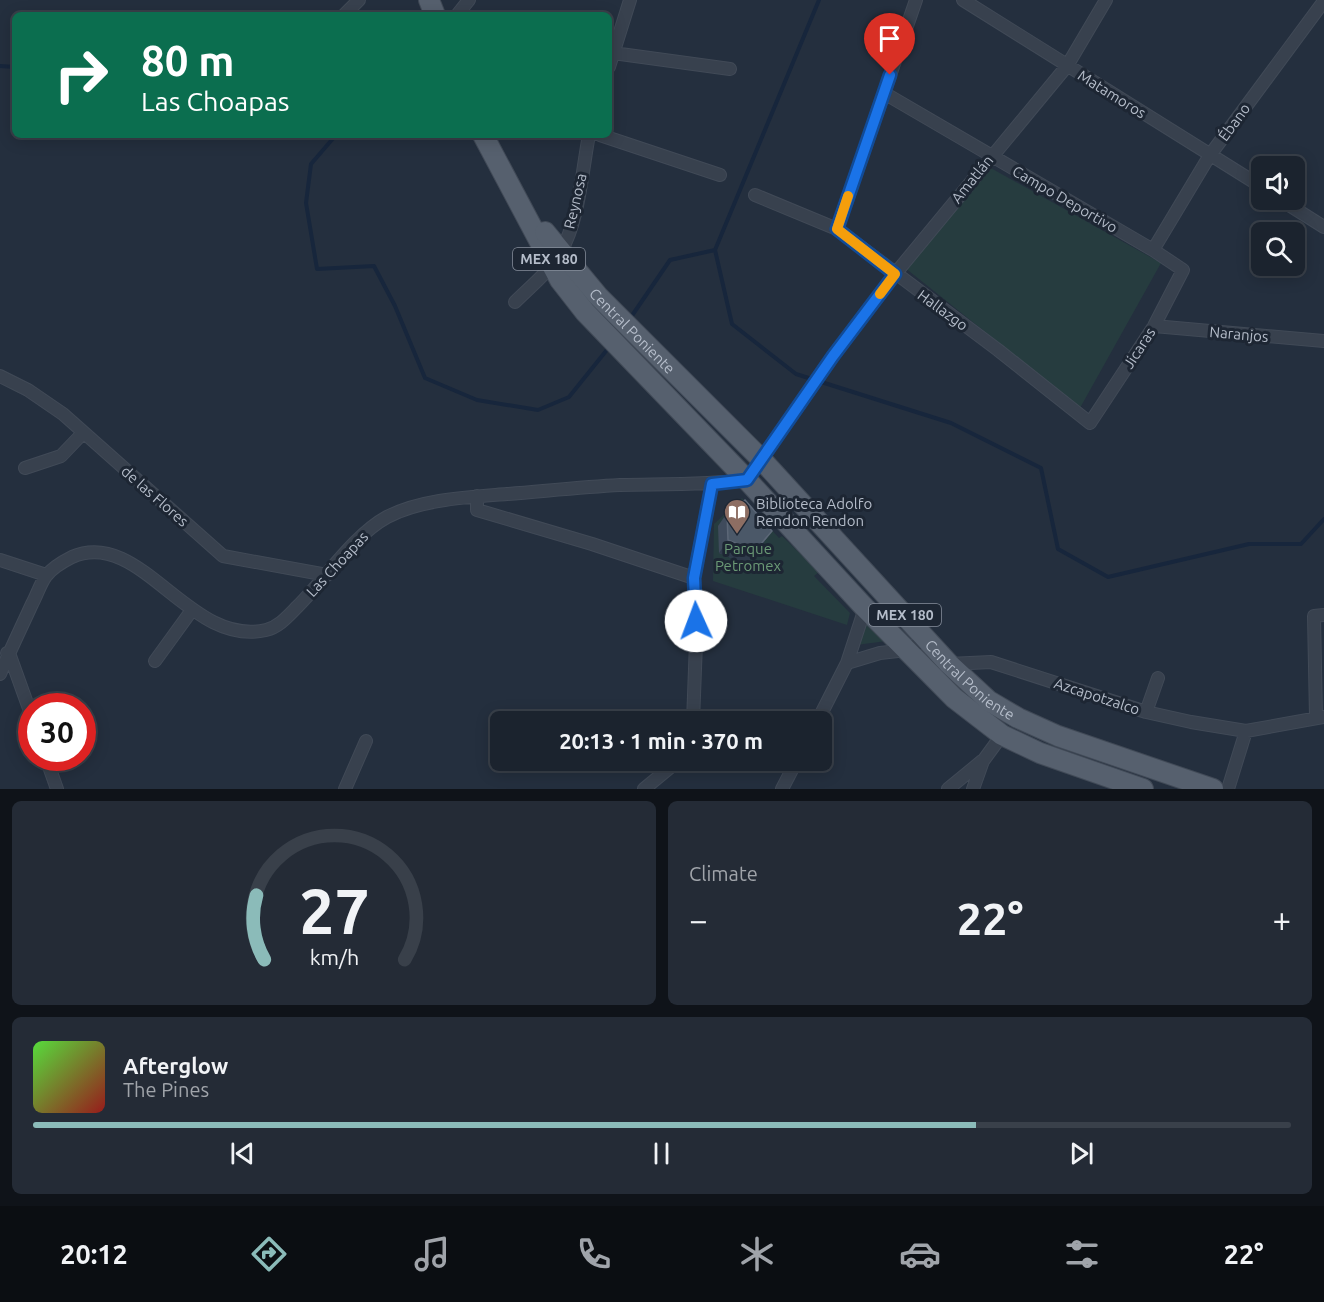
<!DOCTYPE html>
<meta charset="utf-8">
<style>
body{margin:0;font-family:Ubuntu,sans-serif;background:#242b36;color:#f1f3f6;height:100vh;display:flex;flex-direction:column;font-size:22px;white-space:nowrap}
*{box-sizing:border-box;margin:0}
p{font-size:20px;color:#a0a4aa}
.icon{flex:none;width:33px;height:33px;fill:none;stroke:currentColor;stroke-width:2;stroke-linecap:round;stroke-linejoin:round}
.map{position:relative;height:789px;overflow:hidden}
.details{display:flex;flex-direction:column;gap:12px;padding:12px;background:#0f1319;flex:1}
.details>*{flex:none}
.guide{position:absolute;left:12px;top:12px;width:600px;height:126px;border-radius:9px;box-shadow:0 3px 15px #0003,0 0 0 2px #39404a;background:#0b6e4f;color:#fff;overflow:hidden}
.fabs{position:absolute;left:1251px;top:156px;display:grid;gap:12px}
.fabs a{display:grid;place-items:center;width:54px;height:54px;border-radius:9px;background:#1b232e;box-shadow:0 3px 15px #0003,0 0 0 2px #39404a;font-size:30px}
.speed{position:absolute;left:18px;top:693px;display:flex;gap:12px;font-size:30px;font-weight:700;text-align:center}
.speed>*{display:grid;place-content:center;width:78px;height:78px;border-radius:50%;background:#1b232e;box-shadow:0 3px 15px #0003,0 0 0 2px #39404a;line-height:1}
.speed .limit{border:9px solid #d22;background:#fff;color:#111}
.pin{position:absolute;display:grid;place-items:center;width:51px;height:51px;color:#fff;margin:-62px -26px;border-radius:50% 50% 50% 0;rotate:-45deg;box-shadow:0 0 6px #0007}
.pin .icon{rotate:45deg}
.me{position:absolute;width:66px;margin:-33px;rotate:358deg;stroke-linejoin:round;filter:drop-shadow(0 0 4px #0008)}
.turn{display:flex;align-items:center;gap:21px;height:126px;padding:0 30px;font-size:27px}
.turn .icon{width:78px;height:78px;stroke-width:2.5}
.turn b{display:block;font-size:42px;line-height:51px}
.big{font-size:45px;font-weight:600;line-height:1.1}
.details .widget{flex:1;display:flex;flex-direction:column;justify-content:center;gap:9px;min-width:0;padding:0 21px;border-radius:9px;background:#242b36}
.details .dial{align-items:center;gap:0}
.dial svg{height:156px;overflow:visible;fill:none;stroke:#39404a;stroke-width:7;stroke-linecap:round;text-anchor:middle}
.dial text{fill:#f1f3f6;stroke:none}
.song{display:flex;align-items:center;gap:18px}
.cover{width:72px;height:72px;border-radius:9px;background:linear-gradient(135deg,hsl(110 70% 55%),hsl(0 70% 35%))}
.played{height:6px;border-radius:3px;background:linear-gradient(90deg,#8bbbb9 75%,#39404a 75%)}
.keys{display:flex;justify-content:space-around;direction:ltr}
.heat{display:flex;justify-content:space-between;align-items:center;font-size:33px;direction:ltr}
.details .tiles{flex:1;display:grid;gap:12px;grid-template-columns:1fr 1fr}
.widget:last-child{grid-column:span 2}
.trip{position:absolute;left:490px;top:711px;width:342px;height:60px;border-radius:9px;background:#1b232e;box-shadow:0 3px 15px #0003,0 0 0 2px #39404a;font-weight:600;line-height:60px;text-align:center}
.menu{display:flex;height:96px;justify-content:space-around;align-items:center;background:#0b0e12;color:#a0a4aa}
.menu .icon{width:42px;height:42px}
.menu .on{color:#8bbbb9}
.menu b{font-size:27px;color:#f1f3f6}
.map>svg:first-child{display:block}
.green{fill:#263c3f}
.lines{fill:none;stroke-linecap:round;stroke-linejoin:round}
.stream{stroke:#17263c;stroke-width:4}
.street-casing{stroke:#414a57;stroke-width:14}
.primary-casing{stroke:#414a57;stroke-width:22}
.street{stroke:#38414e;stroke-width:12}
.primary{stroke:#56606e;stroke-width:20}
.wall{fill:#3f4b5c}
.shaded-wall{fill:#2f3b4b}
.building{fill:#4b5868;stroke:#5c6777;stroke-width:1.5}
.route-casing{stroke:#114b97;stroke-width:15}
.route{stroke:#1a73e8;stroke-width:10}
.slow{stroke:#f59e0b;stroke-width:10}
.labels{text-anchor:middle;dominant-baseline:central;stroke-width:6;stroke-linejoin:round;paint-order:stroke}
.shield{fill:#1d2633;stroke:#878f9c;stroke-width:1.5}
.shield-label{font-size:14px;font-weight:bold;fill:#b4bcc9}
.street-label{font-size:15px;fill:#b4bcc9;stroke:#1d2633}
.poi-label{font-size:15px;fill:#b4bcc9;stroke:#1d2633;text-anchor:start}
.park-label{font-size:15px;fill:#6b9a76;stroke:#1d2633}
</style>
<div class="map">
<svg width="1324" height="789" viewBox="0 0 1324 789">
<rect width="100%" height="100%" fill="#242f3e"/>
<!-- green -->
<path class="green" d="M989,167L1161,263L1080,408L904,267Z
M742,498L779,538L782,536L819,572L814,576L850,613L847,625L713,581L714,524Z
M866,619L887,641L856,645Z"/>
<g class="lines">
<!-- stream -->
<path class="stream" d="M819,0L715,250L732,324L796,374L951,423L1041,468L1058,549L1108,577L1249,544H1301L1324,519
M0,66L15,67
M336,135L311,164L306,203L317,269L374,266L395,306L425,378L477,400L538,410L569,397L610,346
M629,320L670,260L715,250"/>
<!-- street casing -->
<g class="street-casing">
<path id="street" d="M963,0L1262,187
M344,15L359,0
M457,15L469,0
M613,53L730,69
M609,67L630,0
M600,135L720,175
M755,195L837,229L998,350L1090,423L1154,326L1183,270L1153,250L884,93
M1281,200L1324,227
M837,229L916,0
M1153,250L1210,155L1324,1
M515,302C530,287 549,272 560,253C579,222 582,171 589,135
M1154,326L1324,341
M0,376L28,390L63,414L223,556L327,575
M25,468L61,456L83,433
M477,496V510L592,544L694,578
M0,560L46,575
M7,653H9L32,717
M155,661L192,610
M847,663L880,653L907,650L926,639
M949,664L991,662L1146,712L1191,722L1246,731L1324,717
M0,674C10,651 21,628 32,604C37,595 40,584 46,576C53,567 62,562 72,557C141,527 189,648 266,630C279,627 288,616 298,606C325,579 354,535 387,517C421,499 470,497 507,494C545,491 583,487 620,485C663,484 705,485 747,480L833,356L895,274L1067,66L1106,0
M1146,712L1158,678
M1316,717L1314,616L1324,615
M693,722L696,642L694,578L712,484
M817,722L847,663L865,608
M46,758L57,789
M345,789L366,741
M644,789L679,760
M782,789L797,760
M948,789L982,761
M973,789L983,761L1002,735
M1228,789L1246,731"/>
</g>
<!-- primary casing -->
<g class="primary-casing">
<g id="primary">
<path d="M429,0L435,15"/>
<path d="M483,135L560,280L585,312L747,480L865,608L954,698L1002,735L1040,753L1143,789"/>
<path id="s1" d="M545,232L598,296L761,459L949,664L989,701L1018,718L1058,736L1213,789"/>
</g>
</g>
<!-- street -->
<use href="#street" class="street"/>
<!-- primary -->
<use href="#primary" class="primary"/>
</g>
<!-- wall -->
<path class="wall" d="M727,513L772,531L763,543L746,564L719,553L718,526Z"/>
<!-- shaded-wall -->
<path class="shaded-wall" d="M772,531L763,543L746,564L719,553L728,540Z"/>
<!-- building -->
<path class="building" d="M745,500L772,531L755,551L728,540L727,513Z"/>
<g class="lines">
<!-- route casing -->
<g class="route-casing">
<path id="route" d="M696,621L694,578L712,484L747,480L833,356L895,274L837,229L890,75"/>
</g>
<!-- route -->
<use href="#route" class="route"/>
<!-- slow -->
<path class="slow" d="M848,196L837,229L895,274L880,294"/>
</g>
<!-- icons -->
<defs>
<g id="library-pin" transform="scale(1.35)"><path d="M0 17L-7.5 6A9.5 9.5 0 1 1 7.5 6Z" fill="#8d6e63" stroke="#1d2633"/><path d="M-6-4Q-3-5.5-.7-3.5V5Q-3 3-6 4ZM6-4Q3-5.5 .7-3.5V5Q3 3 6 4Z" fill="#fff"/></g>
</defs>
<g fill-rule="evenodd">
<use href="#library-pin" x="737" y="512"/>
</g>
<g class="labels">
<!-- shield labels -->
<g class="shield">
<rect x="513" y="248" width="72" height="22" rx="4.5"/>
<rect x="869" y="604" width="72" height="22" rx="4.5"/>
</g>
<g class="shield-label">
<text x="549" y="259">MEX 180</text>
<text x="905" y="615">MEX 180</text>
</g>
<!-- street labels -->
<g class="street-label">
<text transform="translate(1112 94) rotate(32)">Matamoros</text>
<text transform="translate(1234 122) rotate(-54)">Ébano</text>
<text transform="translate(972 179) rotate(-51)">Amatlán</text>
<text transform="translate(1065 199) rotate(30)">Campo Deportivo</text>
<text transform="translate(575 201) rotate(-77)">Reynosa</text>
<text transform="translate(943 310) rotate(36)">Hallazgo</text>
<text stroke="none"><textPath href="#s1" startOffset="132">Central Poniente</textPath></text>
<text transform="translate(1239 334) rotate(5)">Naranjos</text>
<text transform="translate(1139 348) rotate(-57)">Jicaras</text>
<text transform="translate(155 496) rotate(41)">de las Flores</text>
<text transform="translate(337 564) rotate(-47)">Las Choapas</text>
<text stroke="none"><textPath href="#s1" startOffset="618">Central Poniente</textPath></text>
<text transform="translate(1097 696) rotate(18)">Azcapotzalco</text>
</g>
<!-- poi labels -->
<g class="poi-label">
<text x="756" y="503">Biblioteca Adolfo<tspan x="756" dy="17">Rendon Rendon</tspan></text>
</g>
<!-- park labels -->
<g class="park-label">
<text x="748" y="548">Parque<tspan x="748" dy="17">Petromex</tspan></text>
</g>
</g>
</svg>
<div class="fabs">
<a><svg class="icon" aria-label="sound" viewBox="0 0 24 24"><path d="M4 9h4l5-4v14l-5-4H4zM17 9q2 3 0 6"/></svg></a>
<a><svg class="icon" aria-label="search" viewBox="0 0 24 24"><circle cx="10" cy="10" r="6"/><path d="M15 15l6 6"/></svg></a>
</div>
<div class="speed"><div class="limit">30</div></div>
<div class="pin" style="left:890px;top:75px;background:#d93025"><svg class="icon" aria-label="arrive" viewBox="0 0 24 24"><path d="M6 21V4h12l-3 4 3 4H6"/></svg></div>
<svg class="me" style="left:696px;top:621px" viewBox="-20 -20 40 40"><circle r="19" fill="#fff"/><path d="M0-13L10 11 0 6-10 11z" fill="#1a73e8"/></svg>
<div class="trip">20:13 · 1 min · 370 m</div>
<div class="guide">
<div class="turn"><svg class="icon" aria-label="right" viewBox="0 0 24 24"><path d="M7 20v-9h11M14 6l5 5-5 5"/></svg><div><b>80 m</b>Las Choapas</div></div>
</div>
</div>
<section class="details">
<div class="tiles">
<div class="widget dial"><svg viewBox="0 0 100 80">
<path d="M14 69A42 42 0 1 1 86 69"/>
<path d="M14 69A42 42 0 0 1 10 36" stroke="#8bbbb9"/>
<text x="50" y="56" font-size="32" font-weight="700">27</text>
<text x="50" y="72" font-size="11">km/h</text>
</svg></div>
<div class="widget"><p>Climate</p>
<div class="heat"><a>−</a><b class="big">22°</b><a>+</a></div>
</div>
<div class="widget">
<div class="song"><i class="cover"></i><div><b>Afterglow</b><p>The Pines</p></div></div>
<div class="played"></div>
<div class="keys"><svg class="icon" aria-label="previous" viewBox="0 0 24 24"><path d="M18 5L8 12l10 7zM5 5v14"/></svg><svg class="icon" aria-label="pause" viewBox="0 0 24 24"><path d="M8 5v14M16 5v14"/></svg><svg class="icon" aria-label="next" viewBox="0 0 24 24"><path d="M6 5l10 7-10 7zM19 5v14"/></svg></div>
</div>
</div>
</section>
<nav class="menu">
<b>20:12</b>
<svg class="icon on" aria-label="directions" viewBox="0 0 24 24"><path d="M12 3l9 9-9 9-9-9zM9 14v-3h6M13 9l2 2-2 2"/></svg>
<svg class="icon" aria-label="music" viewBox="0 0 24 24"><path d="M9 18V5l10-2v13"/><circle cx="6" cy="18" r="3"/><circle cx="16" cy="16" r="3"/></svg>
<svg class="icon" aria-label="phone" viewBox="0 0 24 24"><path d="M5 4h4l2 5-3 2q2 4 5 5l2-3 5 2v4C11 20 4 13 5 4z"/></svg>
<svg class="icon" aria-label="climate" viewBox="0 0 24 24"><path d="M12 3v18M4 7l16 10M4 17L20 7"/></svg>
<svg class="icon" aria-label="car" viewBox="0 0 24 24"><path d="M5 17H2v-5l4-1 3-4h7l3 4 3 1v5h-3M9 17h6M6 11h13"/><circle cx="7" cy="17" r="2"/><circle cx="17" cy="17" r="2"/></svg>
<svg class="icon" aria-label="filters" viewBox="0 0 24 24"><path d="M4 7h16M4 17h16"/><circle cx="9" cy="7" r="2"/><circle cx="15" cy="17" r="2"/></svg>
<b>22°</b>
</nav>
